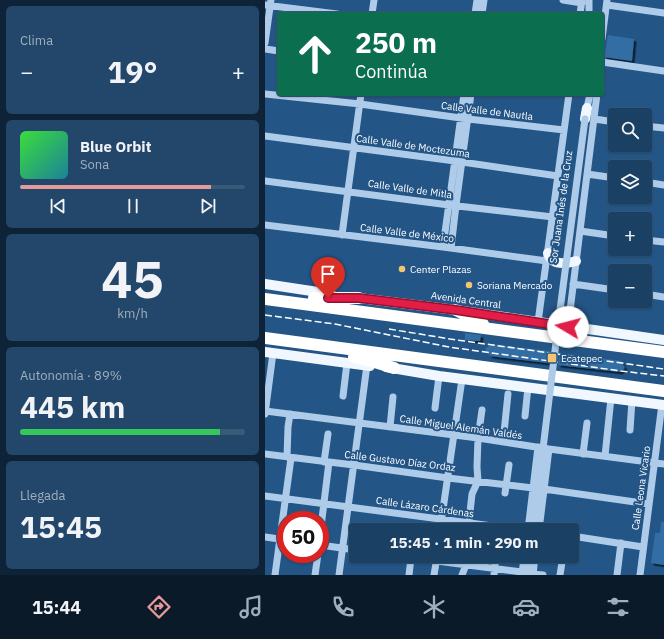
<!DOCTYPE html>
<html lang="es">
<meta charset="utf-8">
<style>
body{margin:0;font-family:"IBM Plex Sans",sans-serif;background:#23476a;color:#f1f3f6;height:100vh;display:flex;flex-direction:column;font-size:15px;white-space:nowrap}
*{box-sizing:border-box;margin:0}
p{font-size:13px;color:#9fafbf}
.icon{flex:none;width:22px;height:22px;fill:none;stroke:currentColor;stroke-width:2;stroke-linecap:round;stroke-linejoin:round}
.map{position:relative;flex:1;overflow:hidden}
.sheet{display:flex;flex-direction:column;gap:6px;padding:6px;background:#0e2337;width:265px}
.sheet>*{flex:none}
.banner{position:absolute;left:12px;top:12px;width:327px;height:84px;border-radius:4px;box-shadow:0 1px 3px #0004,0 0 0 1px #385978;background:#0b6e4f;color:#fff;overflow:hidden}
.controls{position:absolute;left:343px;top:108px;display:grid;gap:8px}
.controls a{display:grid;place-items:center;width:44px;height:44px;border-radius:4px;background:#1a4064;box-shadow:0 1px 3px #0004,0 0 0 1px #385978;font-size:20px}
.speed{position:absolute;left:12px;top:511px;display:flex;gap:8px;font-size:20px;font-weight:700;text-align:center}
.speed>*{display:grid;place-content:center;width:52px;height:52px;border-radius:50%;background:#1a4064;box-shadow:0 1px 3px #0004,0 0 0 1px #385978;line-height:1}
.speed .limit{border:6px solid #d22;background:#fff;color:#111}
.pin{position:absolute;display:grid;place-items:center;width:34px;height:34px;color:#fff;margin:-41px -17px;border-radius:50% 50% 50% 0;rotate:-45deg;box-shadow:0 0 4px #0007}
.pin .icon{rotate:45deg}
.me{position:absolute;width:44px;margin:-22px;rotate:278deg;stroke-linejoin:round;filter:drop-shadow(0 0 3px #0008)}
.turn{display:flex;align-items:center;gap:14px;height:84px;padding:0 12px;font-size:18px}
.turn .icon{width:52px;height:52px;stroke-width:2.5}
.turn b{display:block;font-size:28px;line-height:34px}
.big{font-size:30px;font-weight:700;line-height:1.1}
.sheet .tile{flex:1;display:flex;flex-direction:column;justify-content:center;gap:6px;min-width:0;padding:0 14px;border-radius:6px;background:#23476a}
.sheet .dial{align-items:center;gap:0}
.dial b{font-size:52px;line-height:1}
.song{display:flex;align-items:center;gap:12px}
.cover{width:48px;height:48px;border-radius:6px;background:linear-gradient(135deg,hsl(120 70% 55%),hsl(190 70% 35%))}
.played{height:4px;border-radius:2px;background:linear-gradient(90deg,#e69b98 85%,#385978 85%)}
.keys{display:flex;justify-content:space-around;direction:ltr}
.heat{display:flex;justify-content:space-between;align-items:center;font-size:22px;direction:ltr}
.charge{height:6px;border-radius:3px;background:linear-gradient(90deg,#34c759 89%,#385978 0)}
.trip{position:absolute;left:84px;top:523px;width:230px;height:40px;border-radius:4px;background:#1a4064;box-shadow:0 1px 3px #0004,0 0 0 1px #385978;font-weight:700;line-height:40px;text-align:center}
.menu{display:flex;height:64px;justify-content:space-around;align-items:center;background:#0a1a28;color:#9fafbf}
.menu .icon{width:28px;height:28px}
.menu .on{color:#e69b98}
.menu b{font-size:18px;color:#f1f3f6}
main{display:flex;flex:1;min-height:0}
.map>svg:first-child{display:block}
.building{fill:#336da3;filter:url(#shadow)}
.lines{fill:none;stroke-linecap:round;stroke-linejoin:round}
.minor{stroke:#aecce9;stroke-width:7}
.major{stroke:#f1f7fe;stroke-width:10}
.highway{stroke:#fff;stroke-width:12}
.rail{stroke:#fff;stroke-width:1.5;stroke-dasharray:7 3;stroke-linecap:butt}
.minor-bridge{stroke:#aecce9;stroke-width:7}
.route-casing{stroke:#92132f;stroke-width:10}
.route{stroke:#e11d48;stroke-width:7}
.poi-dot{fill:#f4c571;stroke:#235586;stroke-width:1.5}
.labels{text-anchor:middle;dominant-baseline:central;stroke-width:4;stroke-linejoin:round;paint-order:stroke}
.street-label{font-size:10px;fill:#fff;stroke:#235586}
.poi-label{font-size:10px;fill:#fff;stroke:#235586;text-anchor:start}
</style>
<main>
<section class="sheet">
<div class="tile"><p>Clima</p>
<div class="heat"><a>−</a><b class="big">19°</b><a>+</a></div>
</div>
<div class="tile">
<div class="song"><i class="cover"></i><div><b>Blue Orbit</b><p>Sona</p></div></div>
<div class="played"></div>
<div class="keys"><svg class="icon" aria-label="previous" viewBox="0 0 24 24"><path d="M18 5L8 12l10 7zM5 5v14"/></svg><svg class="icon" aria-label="pause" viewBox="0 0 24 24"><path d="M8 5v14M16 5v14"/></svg><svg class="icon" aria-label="next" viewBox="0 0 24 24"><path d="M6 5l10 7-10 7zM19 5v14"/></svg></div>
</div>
<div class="tile dial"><b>45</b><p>km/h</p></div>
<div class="tile"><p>Autonomía · 89%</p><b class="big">445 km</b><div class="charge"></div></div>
<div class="tile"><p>Llegada</p><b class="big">15:45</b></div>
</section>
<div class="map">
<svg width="399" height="575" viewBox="0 0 399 575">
<defs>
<filter id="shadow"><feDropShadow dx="2.5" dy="2.5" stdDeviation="0" flood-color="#0009"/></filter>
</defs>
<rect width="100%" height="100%" fill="#235586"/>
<!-- building -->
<path class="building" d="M343,35L369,39L367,61L339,57Z
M200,333L216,335L215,341L200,340Z
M226,344L285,351L283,363L225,356L220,349Z
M295,353L356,361L360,368L355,372L293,365Z
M396,522H399V565L386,563L390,533H395Z
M156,523L170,525L169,530H156Z"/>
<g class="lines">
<!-- minor -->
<path class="minor" d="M298,0L317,3
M0,5L72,14
M342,5L399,13
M107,14L109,0
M210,14L212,0
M217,14L219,0
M315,14L317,0
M324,14V0
M337,39L342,0
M0,43L6,0
M0,49L14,51
M337,62L399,71
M0,94L95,104L203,119L299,130
M322,108L325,94
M329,119L350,122
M380,126L399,128
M0,136L190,161L293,176
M322,174L350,178
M0,181L184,205L288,217
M380,182L399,185
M0,225L178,247L282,261
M315,231L350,236
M77,235L96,94
M380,240L399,242
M178,247L199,94
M186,248L191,205L206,94
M308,284L350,290
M380,294L399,297
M273,322L304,94
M303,327L332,94
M78,396L82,363
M170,408L174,376
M0,411L213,438L284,449L399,464
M0,414L8,353
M260,416L263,387
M125,427L128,397
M365,430L367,400
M238,442L243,394
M0,454L64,462L89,465L183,478L268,488
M318,454L322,423
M340,456L346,398
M22,457L23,427L25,414
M59,462L63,434
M279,489L384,504
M240,493L244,465
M0,496L259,530
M175,530L197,379
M203,530L207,494L213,481L212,467L213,438L217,410
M263,530L273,447
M274,530L284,449
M55,535L64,462
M307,536L378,547
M0,537L21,540
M55,545L91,550
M133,556L257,572
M268,574L278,575
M10,575L26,458
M50,575L53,554
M74,575L102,365
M144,575L146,558
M169,575L172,557
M197,575L201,565V556
M229,575L231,556
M257,575L259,556
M262,575L264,556
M268,575L270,556
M295,575L298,556
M352,575L356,543
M375,575L397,404"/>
<!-- major -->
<path class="major" d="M320,119L322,108
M283,253C287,266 300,264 311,261
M0,284L66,294
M86,297L191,310L399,340
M0,352L105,366
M121,367L174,376L399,405"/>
<!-- highway -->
<path class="highway" d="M49,298H94
M0,299L399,352
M191,310L218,324
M0,338L399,391
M89,357L110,362L129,368"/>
<!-- rail -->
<path class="rail" d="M0,315L70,324L184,347L356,371L399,376
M124,329L185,339L399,369"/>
<!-- minor-bridge -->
<path class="minor-bridge" d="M268,530L295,310L320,119"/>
</g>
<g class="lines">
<!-- route casing -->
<g class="route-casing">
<path id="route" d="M63,298H94L191,310L303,327"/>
</g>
<!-- route -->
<use href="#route" class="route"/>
</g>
<!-- markers -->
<g class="poi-dot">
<circle cx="137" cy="269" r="4"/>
<circle cx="204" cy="285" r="4"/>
<rect x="282" y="353" width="10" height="10" rx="2"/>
</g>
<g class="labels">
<!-- street labels -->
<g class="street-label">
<text transform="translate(222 111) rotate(7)">Calle Valle de Nautla</text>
<text transform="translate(148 146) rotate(8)">Calle Valle de Moctezuma</text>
<text transform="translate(145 189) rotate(8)">Calle Valle de Mitla</text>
<text transform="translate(296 207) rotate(-82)">Sor Juana Inés de la Cruz</text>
<text transform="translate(142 233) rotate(7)">Calle Valle de México</text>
<text transform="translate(201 300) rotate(8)">Avenida Central</text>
<text transform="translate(196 427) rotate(8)">Calle Miguel Alemán Valdés</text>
<text transform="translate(135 461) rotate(7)">Calle Gustavo Díaz Ordaz</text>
<text transform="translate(376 488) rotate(-82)">Calle Leona Vicario</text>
<text transform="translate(160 507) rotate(8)">Calle Lázaro Cárdenas</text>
</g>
<!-- poi labels -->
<g class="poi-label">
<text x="145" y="269">Center Plazas</text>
<text x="212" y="285">Soriana Mercado</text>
<text x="296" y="358">Ecatepec</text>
</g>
</g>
</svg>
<div class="controls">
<a><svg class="icon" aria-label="search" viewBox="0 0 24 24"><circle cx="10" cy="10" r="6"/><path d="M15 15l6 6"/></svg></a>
<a><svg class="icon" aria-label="layers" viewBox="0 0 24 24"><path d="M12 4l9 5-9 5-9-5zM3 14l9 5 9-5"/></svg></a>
<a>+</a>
<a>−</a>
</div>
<div class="speed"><div class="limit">50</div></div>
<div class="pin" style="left:63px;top:298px;background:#d93025"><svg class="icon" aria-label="arrive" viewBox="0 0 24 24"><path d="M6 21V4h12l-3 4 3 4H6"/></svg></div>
<svg class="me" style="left:303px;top:327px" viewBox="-20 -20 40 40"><circle r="19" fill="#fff"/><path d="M0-13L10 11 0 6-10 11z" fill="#e11d48"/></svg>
<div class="trip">15:45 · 1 min · 290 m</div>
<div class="banner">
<div class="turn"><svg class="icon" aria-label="ahead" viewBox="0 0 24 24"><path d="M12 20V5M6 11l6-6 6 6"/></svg><div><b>250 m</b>Continúa</div></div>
</div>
</div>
</main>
<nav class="menu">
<b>15:44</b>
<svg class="icon on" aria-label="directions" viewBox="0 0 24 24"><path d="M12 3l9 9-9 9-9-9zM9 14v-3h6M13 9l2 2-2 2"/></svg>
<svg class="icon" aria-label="music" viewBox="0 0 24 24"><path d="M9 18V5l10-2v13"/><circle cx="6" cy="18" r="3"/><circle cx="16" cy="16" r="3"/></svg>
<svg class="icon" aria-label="phone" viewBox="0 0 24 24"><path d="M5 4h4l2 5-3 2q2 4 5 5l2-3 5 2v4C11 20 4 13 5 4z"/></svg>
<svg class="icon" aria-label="climate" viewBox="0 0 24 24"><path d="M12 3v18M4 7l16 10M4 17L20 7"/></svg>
<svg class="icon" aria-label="car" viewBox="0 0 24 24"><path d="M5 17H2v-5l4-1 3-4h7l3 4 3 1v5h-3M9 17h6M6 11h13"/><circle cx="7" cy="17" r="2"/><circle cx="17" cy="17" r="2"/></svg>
<svg class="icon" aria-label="filters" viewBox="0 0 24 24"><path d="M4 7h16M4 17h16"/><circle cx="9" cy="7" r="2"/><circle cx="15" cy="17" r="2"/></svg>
</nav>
